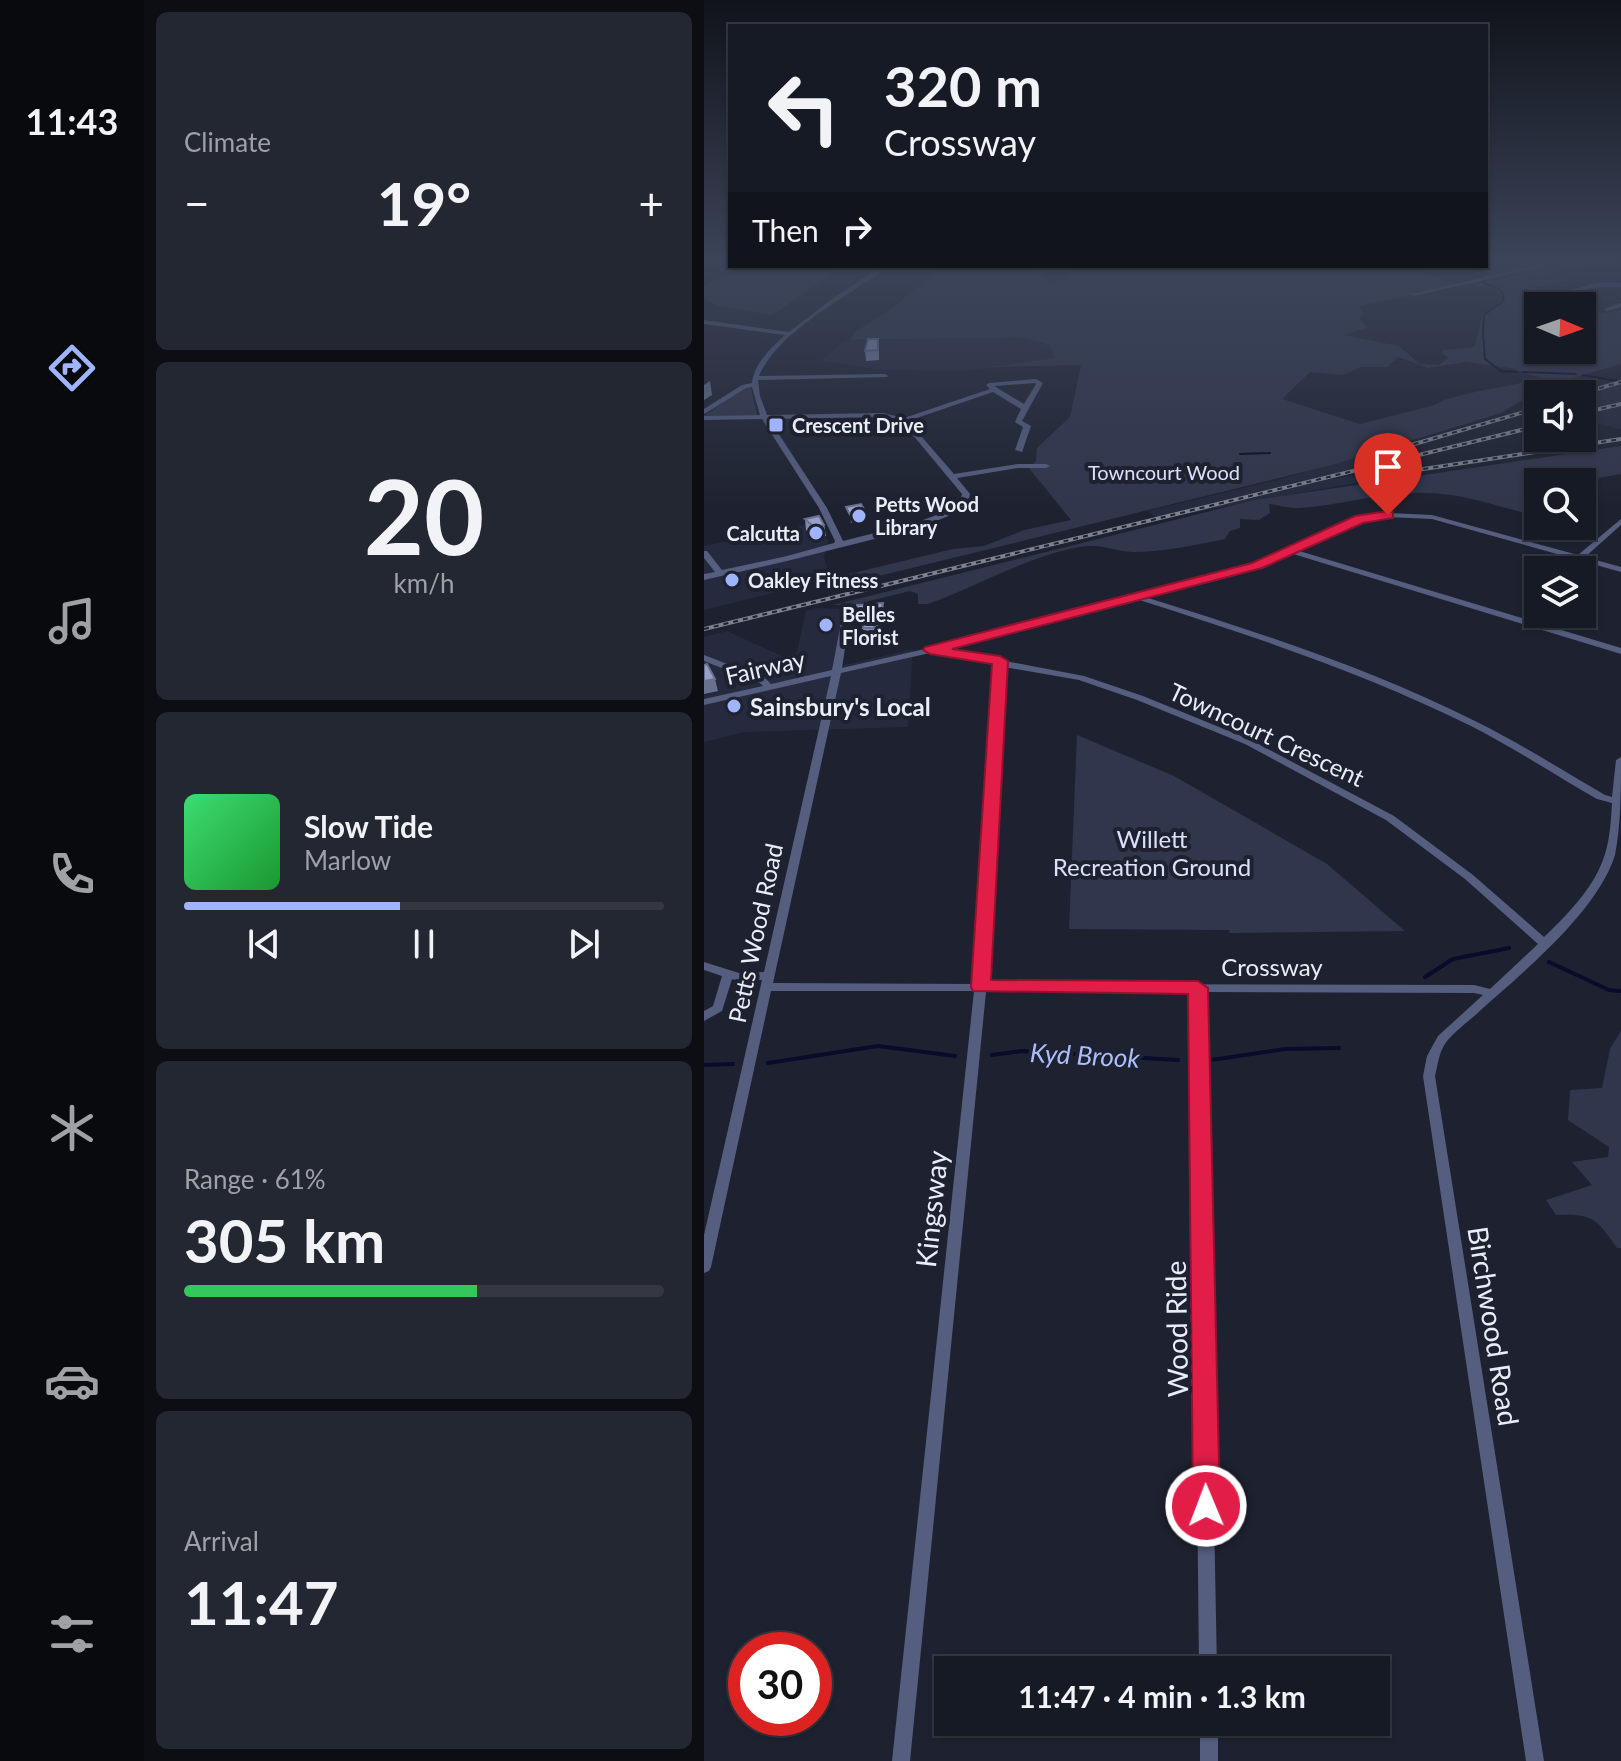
<!DOCTYPE html>
<meta charset="utf-8">
<style>
body{margin:0;font-family:Lato,sans-serif;background:#232731;color:#f1f3f6;height:100vh;display:flex;flex-direction:column;font-size:30px;white-space:nowrap}
*{box-sizing:border-box;margin:0}
p{font-size:26px;color:#9ea1a6}
.icon{flex:none;width:44px;height:44px;fill:none;stroke:currentColor;stroke-width:2;stroke-linecap:round;stroke-linejoin:round}
.map{position:relative;flex:1;overflow:hidden}
.side{display:flex;flex-direction:column;gap:12px;padding:12px;background:#0c0e14;width:560px}
.side>*{flex:none}
.banner{position:absolute;left:24px;top:24px;width:760px;height:244px;border-radius:0px;box-shadow:0 2px 6px #0004,0 0 0 2px #353841;background:#161a24;color:#f1f3f6;overflow:hidden}
.needle{width:52px;rotate:92deg}
.fabs{position:absolute;left:820px;top:292px;display:grid;gap:16px}
.fabs a{display:grid;place-items:center;width:72px;height:72px;border-radius:0px;background:#161a24;box-shadow:0 2px 6px #0004,0 0 0 2px #353841;font-size:40px}
.speed{position:absolute;left:24px;top:1632px;display:flex;gap:16px;font-size:40px;font-weight:700;text-align:center}
.speed>*{display:grid;place-content:center;width:104px;height:104px;border-radius:50%;background:#161a24;box-shadow:0 2px 6px #0004,0 0 0 2px #353841;line-height:1}
.speed .limit{border:12px solid #d22;background:#fff;color:#111}
.pin{position:absolute;display:grid;place-items:center;width:68px;height:68px;color:#fff;margin:-82px -34px;border-radius:50% 50% 50% 0;rotate:-45deg;box-shadow:0 0 8px #0007}
.pin .icon{rotate:45deg}
.me{position:absolute;width:88px;margin:-44px;rotate:359deg;stroke-linejoin:round;filter:drop-shadow(0 0 6px #0008)}
.turn{display:flex;align-items:center;gap:28px;height:168px;padding:0 24px;font-size:36px}
.turn .icon{width:104px;height:104px;stroke-width:2.5}
.turn b{display:block;font-size:56px;line-height:68px}
.then{display:flex;align-items:center;height:76px;padding:0 24px;background:#0003;gap:16px;font-size:30px}
.big{font-size:60px;font-weight:700;line-height:1.1}
.side .tile{flex:1;display:flex;flex-direction:column;justify-content:center;gap:12px;min-width:0;padding:0 28px;border-radius:12px;background:#232731}
.side .dial{align-items:center;gap:0}
.dial b{font-size:104px;line-height:1}
.song{display:flex;align-items:center;gap:24px}
.cover{width:96px;height:96px;border-radius:12px;background:linear-gradient(135deg,hsl(140 70% 55%),hsl(130 70% 35%))}
.played{height:8px;border-radius:4px;background:linear-gradient(90deg,#a0b3fd 45%,#353841 45%)}
.keys{display:flex;justify-content:space-around;direction:ltr}
.heat{display:flex;justify-content:space-between;align-items:center;font-size:44px;direction:ltr}
.charge{height:12px;border-radius:6px;background:linear-gradient(90deg,#34c759 61%,#353841 0)}
.trip{position:absolute;left:230px;top:1656px;width:456px;height:80px;border-radius:0px;background:#161a24;box-shadow:0 2px 6px #0004,0 0 0 2px #353841;font-weight:700;line-height:80px;text-align:center}
main{display:flex;flex:1;min-height:0}
.menu{display:flex;flex-direction:column;width:144px;justify-content:space-around;align-items:center;background:#090a0e;color:#9ea1a6}
.menu .icon{width:56px;height:56px}
.menu .active{color:#a0b3fd}
.menu b{font-size:36px;color:#f1f3f6}
.map>svg:first-child{display:block}
.built{fill:#252a3e}
.green{fill:#30364c;fill-rule:evenodd}
.lines{fill:none;stroke-linecap:round;stroke-linejoin:round}
.stream-far1{stroke:#080b2a;stroke-width:2}
.stream{stroke:#080b2a;stroke-width:4}
.minor{fill:#555e7f;fill-rule:evenodd}
.rail-casing{stroke:#7e828e;stroke-width:4}
.rail{stroke:#1e2230;stroke-width:2;stroke-dasharray:5;stroke-linecap:butt}
.wall{fill:#808aaf}
.shaded-wall{fill:#68718e}
.building{fill:#95a1cb;stroke:#68718e;stroke-width:2}
.route{fill:#e11d48;stroke:#92132f;stroke-width:2}
.poi-dot{fill:#a0b3fd;stroke:#1e2230;stroke-width:3}
.labels{text-anchor:middle;dominant-baseline:central;stroke-width:8;stroke-linejoin:round;paint-order:stroke}
.far-poi-label{font-size:20px;font-weight:bold;fill:#e9edf7;stroke:#1e2230;text-anchor:start}
.far-park-label{font-size:20px;fill:#d8e0fa;stroke:#1e2230}
.street-label{font-size:24px;fill:#e9edf7;stroke:#1e2230}
.poi-label{font-size:24px;font-weight:bold;fill:#e9edf7;stroke:#1e2230;text-anchor:start}
.park-label{font-size:24px;fill:#d8e0fa;stroke:#1e2230}
.water-label{font-size:26px;font-style:italic;fill:#acbefd;stroke:#1e2230}
.near-street-label{font-size:28px;fill:#e9edf7;stroke:#1e2230}
</style>
<main>
<nav class="menu">
<b>11:43</b>
<svg class="icon active" aria-label="directions" viewBox="0 0 24 24"><path d="M12 3l9 9-9 9-9-9zM9 14v-3h6M13 9l2 2-2 2"/></svg>
<svg class="icon" aria-label="music" viewBox="0 0 24 24"><path d="M9 18V5l10-2v13"/><circle cx="6" cy="18" r="3"/><circle cx="16" cy="16" r="3"/></svg>
<svg class="icon" aria-label="phone" viewBox="0 0 24 24"><path d="M5 4h4l2 5-3 2q2 4 5 5l2-3 5 2v4C11 20 4 13 5 4z"/></svg>
<svg class="icon" aria-label="climate" viewBox="0 0 24 24"><path d="M12 3v18M4 7l16 10M4 17L20 7"/></svg>
<svg class="icon" aria-label="car" viewBox="0 0 24 24"><path d="M5 17H2v-5l4-1 3-4h7l3 4 3 1v5h-3M9 17h6M6 11h13"/><circle cx="7" cy="17" r="2"/><circle cx="17" cy="17" r="2"/></svg>
<svg class="icon" aria-label="filters" viewBox="0 0 24 24"><path d="M4 7h16M4 17h16"/><circle cx="9" cy="7" r="2"/><circle cx="15" cy="17" r="2"/></svg>
</nav>
<section class="side">
<div class="tile"><p>Climate</p>
<div class="heat"><a>−</a><b class="big">19°</b><a>+</a></div>
</div>
<div class="tile dial"><b>20</b><p>km/h</p></div>
<div class="tile">
<div class="song"><i class="cover"></i><div><b>Slow Tide</b><p>Marlow</p></div></div>
<div class="played"></div>
<div class="keys"><svg class="icon" aria-label="previous" viewBox="0 0 24 24"><path d="M18 5L8 12l10 7zM5 5v14"/></svg><svg class="icon" aria-label="pause" viewBox="0 0 24 24"><path d="M8 5v14M16 5v14"/></svg><svg class="icon" aria-label="next" viewBox="0 0 24 24"><path d="M6 5l10 7-10 7zM19 5v14"/></svg></div>
</div>
<div class="tile"><p>Range · 61%</p><b class="big">305 km</b><div class="charge"></div></div>
<div class="tile"><p>Arrival</p><b class="big">11:47</b></div>
</section>
<div class="map">
<svg width="917" height="1761" viewBox="0 0 917 1761">
<rect width="100%" height="100%" fill="#1e2230"/>
<!-- built -->
<path class="built" d="M351,335L357,363L252,371L171,369L117,361L139,341Z
M917,379V429L878,420V394H865Z
M653,457L669,468L622,480L675,472L683,477L454,519L443,511L578,479Z
M113,522L124,541L120,557L126,579L0,610V546Z
M113,608L140,609L133,667L209,649L204,727L41,732L0,742V637L23,631L82,658L93,652L102,611Z"/>
<!-- green -->
<path class="green" d="M782,262L833,265L795,275L798,276L655,306L660,313L656,319L663,328L639,335L695,346L716,364L735,365L744,358L738,353L739,350L771,347L778,315L791,307L800,294L782,286L768,285L865,262H890L823,278C832,282 899,277 917,277L868,279L831,287L859,299L866,306H834V350H878V310L904,313L917,310V364L858,381L830,393L797,413L628,465L138,585L117,586L141,575L249,549L280,546L320,530L367,520L325,468L332,461L333,448L366,417L377,365L286,367L351,358L346,345L316,337L146,340L151,332L184,311L240,266H320L350,284L374,266H738L716,272L750,284L780,277L754,266H782ZM694,357L724,368L762,362L806,368L838,378C816,385 743,394 731,405L656,424L578,399L606,372L639,375L657,367H683Z
M40,266H140L68,315L15,306L0,299V286Z
M41,387H47L53,415L0,416Z
M917,446V474L881,480L882,485L878,487V482H834V516C797,508 763,494 725,493C680,491 640,505 596,508C585,509 575,505 565,504L566,513L555,520L536,519V528L526,531L521,539C492,545 459,552 429,552C408,551 399,543 375,547C322,557 274,586 224,604H214V594L206,591L149,605H129L551,500Z
M373,735L470,776L623,864L701,931L526,933L525,930L365,929Z
M917,1031V1248H913C892,1218 889,1214 852,1215L842,1200L888,1185L868,1162L904,1157L905,1147L864,1120L866,1090L898,1088L906,1049Z"/>
<g class="lines">
<!-- stream-far1 -->
<path class="stream-far1" d="M778,282L797,290L800,296L798,302
M779,332L780,315L797,303
M779,333L781,359L797,371L813,372
M818,372L872,374
M879,375L913,381
M536,454L566,453"/>
<!-- stream -->
<path class="stream" d="M845,962L905,990L917,991
M721,977L749,959L805,948
M288,1055L318,1051L474,1060
M507,1060L581,1049L635,1048
M64,1063L174,1046L251,1056
M0,1065L29,1064"/>
<!-- minor -->
<path class="minor" d="M0,262H5L0,265Z
M848,262H860L710,296L707,294Z
M178,266H185C145,297 75,329 55,376L181,374L184,376L183,377L54,380L56,396L63,415L179,413L200,418L286,389L282,385L285,383L332,379L339,383L318,421L327,426L318,452L311,450L319,427L311,422L317,409L289,392L204,421L250,474L314,464H342L346,466L342,468H314L253,478L266,494L263,506L249,514L218,527L83,561L0,580V574L11,572L0,558V551H3L18,570L83,556L130,543L131,541L115,508L58,419L0,420V416L56,415L48,387L42,388L2,413L0,414V409L38,385L48,383C50,363 67,348 81,335L0,324V320L85,332L128,299ZM331,383L332,384L320,404L290,386ZM179,417L198,422L258,494L256,503C220,525 179,530 139,541L123,508L65,419Z
M892,283H917V287H892L863,294L860,292Z
M917,303V307L903,311L900,309Z
M684,513L728,515L874,555L917,519V525L881,557L917,567V572L728,519L684,517L658,521L592,550L917,648V654L586,553L556,567L441,597C554,632 667,669 773,722C817,744 858,770 901,795L908,797L912,760L917,757C917,789 917,824 911,855C894,910 822,970 779,1008C768,1019 753,1029 743,1041C735,1051 734,1064 731,1076L840,1761H822L719,1076L723,1056L734,1036L779,995L770,993L500,992L513,1670H495L488,992H282L206,1761H188L270,991H67L7,1267L5,1271L0,1273V1235L58,980L34,981L28,979L18,1011L0,1021V1011L9,1006L18,976L0,970V962L35,973L60,972L127,676L0,705V699L59,686L56,683L0,661V655L62,679L67,684L128,670L140,607H146L147,609L138,668L225,648L550,563L653,517ZM432,599C546,635 660,673 767,726C810,748 851,775 893,799L908,803C907,820 906,838 901,854C891,887 864,914 840,937L769,875L690,816L547,740L439,696L380,676L301,661L296,658L292,660L238,650ZM226,653L291,665L270,984L69,983L137,673ZM300,667L375,680L433,700L541,744L682,820L761,879L834,944L786,989L770,985L282,984Z
M496,1722H514V1761H496Z"/>
<!-- rail casing -->
<g class="rail-casing">
<path id="rail" d="M876,394L917,382
M878,413L917,404
M700,447L834,408
M660,478L917,439
M0,629L834,426"/>
</g>
<!-- rail -->
<use href="#rail" class="rail"/>
</g>
<!-- wall -->
<path class="wall" d="M175,349V360L162,361L161,351Z
M101,519L120,525L122,536L111,538L102,530Z
M179,603L180,616L175,635H172V640H160L159,625H155L153,613Z"/>
<!-- shaded-wall -->
<path class="shaded-wall" d="M6,381L8,395L0,400V385Z
M162,513V521L147,523L146,515Z
M120,525L122,536L111,538L110,527Z
M179,603L180,616L175,635L174,623Z
M11,679L14,691L0,694V681Z"/>
<!-- building -->
<path class="building" d="M164,339H174V350L161,351Z
M157,504L162,513L146,515L142,507Z
M115,516L120,525L110,527L101,519Z
M179,603L174,623H171L170,628H159L161,612L153,613V605Z
M3,664L11,679L0,681V665Z"/>
<!-- sky -->
<linearGradient id="sky" x2="0" y2="1"><stop stop-color="#10131a"/><stop offset="0.51" stop-color="#3b4459"/><stop offset="1" stop-color="#3b4459" stop-opacity="0"/></linearGradient>
<rect width="917" height="509" fill="url(#sky)"/>
<!-- route -->
<path class="route" d="M684,511L689,512V518L659,523L558,568L248,649L296,656L304,661L287,980L494,981L504,988L516,1506L512,1515L502,1518L493,1515L489,1506L484,994L269,991L267,987L288,664L226,654L219,650L221,647L548,563L651,516Z"/>
<!-- markers -->
<g class="poi-dot">
<rect x="64" y="417" width="16" height="16" rx="4"/>
<circle cx="155" cy="516" r="8"/>
<circle cx="112" cy="533" r="8"/>
<circle cx="28" cy="580" r="8"/>
<circle cx="122" cy="625" r="8"/>
<circle cx="30" cy="706" r="8"/>
</g>
<g class="labels">
<!-- far-poi labels -->
<g class="far-poi-label">
<text x="88" y="425">Crescent Drive</text>
<text x="171" y="504">Petts Wood<tspan x="171" dy="23">Library</tspan></text>
<text x="96" y="533" text-anchor="end">Calcutta</text>
<text x="44" y="580">Oakley Fitness</text>
<text x="138" y="614">Belles<tspan x="138" dy="23">Florist</tspan></text>
</g>
<!-- far-park labels -->
<g class="far-park-label">
<text x="460" y="472">Towncourt Wood</text>
</g>
<!-- street labels -->
<g class="street-label">
<text transform="translate(61 667) rotate(-13)">Fairway</text>
<text transform="translate(563 734) rotate(25)">Towncourt Crescent</text>
<text transform="translate(51 933) rotate(-78)">Petts Wood Road</text>
<text x="568" y="966">Crossway</text>
</g>
<!-- poi labels -->
<g class="poi-label">
<text x="46" y="706">Sainsbury's Local</text>
</g>
<!-- park labels -->
<g class="park-label">
<text x="448" y="838">Willett<tspan x="448" dy="28">Recreation Ground</tspan></text>
</g>
<!-- water labels -->
<g class="water-label">
<text transform="translate(381 1055) rotate(3)">Kyd Brook</text>
</g>
<!-- near-street labels -->
<g class="near-street-label">
<text transform="translate(227 1209) rotate(-84)">Kingsway</text>
<text transform="translate(790 1326) rotate(81)">Birchwood Road</text>
<text transform="translate(472 1329) rotate(-91)">Wood Ride</text>
</g>
</g>
</svg>
<div class="fabs">
<a><svg class="needle" viewBox="-14 -14 28 28"><path d="M0-13l5 13h-10z" fill="#e53935"/><path d="M0 13l5-13h-10z" fill="#9ea1a6"/></svg></a>
<a><svg class="icon" aria-label="sound" viewBox="0 0 24 24"><path d="M4 9h4l5-4v14l-5-4H4zM17 9q2 3 0 6"/></svg></a>
<a><svg class="icon" aria-label="search" viewBox="0 0 24 24"><circle cx="10" cy="10" r="6"/><path d="M15 15l6 6"/></svg></a>
<a><svg class="icon" aria-label="layers" viewBox="0 0 24 24"><path d="M12 4l9 5-9 5-9-5zM3 14l9 5 9-5"/></svg></a>
</div>
<div class="speed"><div class="limit">30</div></div>
<div class="pin" style="left:684px;top:515px;background:#d93025"><svg class="icon" aria-label="arrive" viewBox="0 0 24 24"><path d="M6 21V4h12l-3 4 3 4H6"/></svg></div>
<svg class="me" style="left:502px;top:1506px" viewBox="-20 -20 40 40"><circle r="17" fill="#e11d48" stroke="#fff" stroke-width="3"/><path d="M0-11L8 9 0 5-8 9z" fill="#fff"/></svg>
<div class="trip">11:47 · 4 min · 1.3 km</div>
<div class="banner">
<div class="turn"><svg class="icon" aria-label="left" viewBox="0 0 24 24"><path d="M17 20v-9H6M10 6l-5 5 5 5"/></svg><div><b>320 m</b>Crossway</div></div>
<div class="then">Then<svg class="icon" aria-label="right" viewBox="0 0 24 24"><path d="M7 20v-9h11M14 6l5 5-5 5"/></svg></div>
</div>
</div>
</main>
